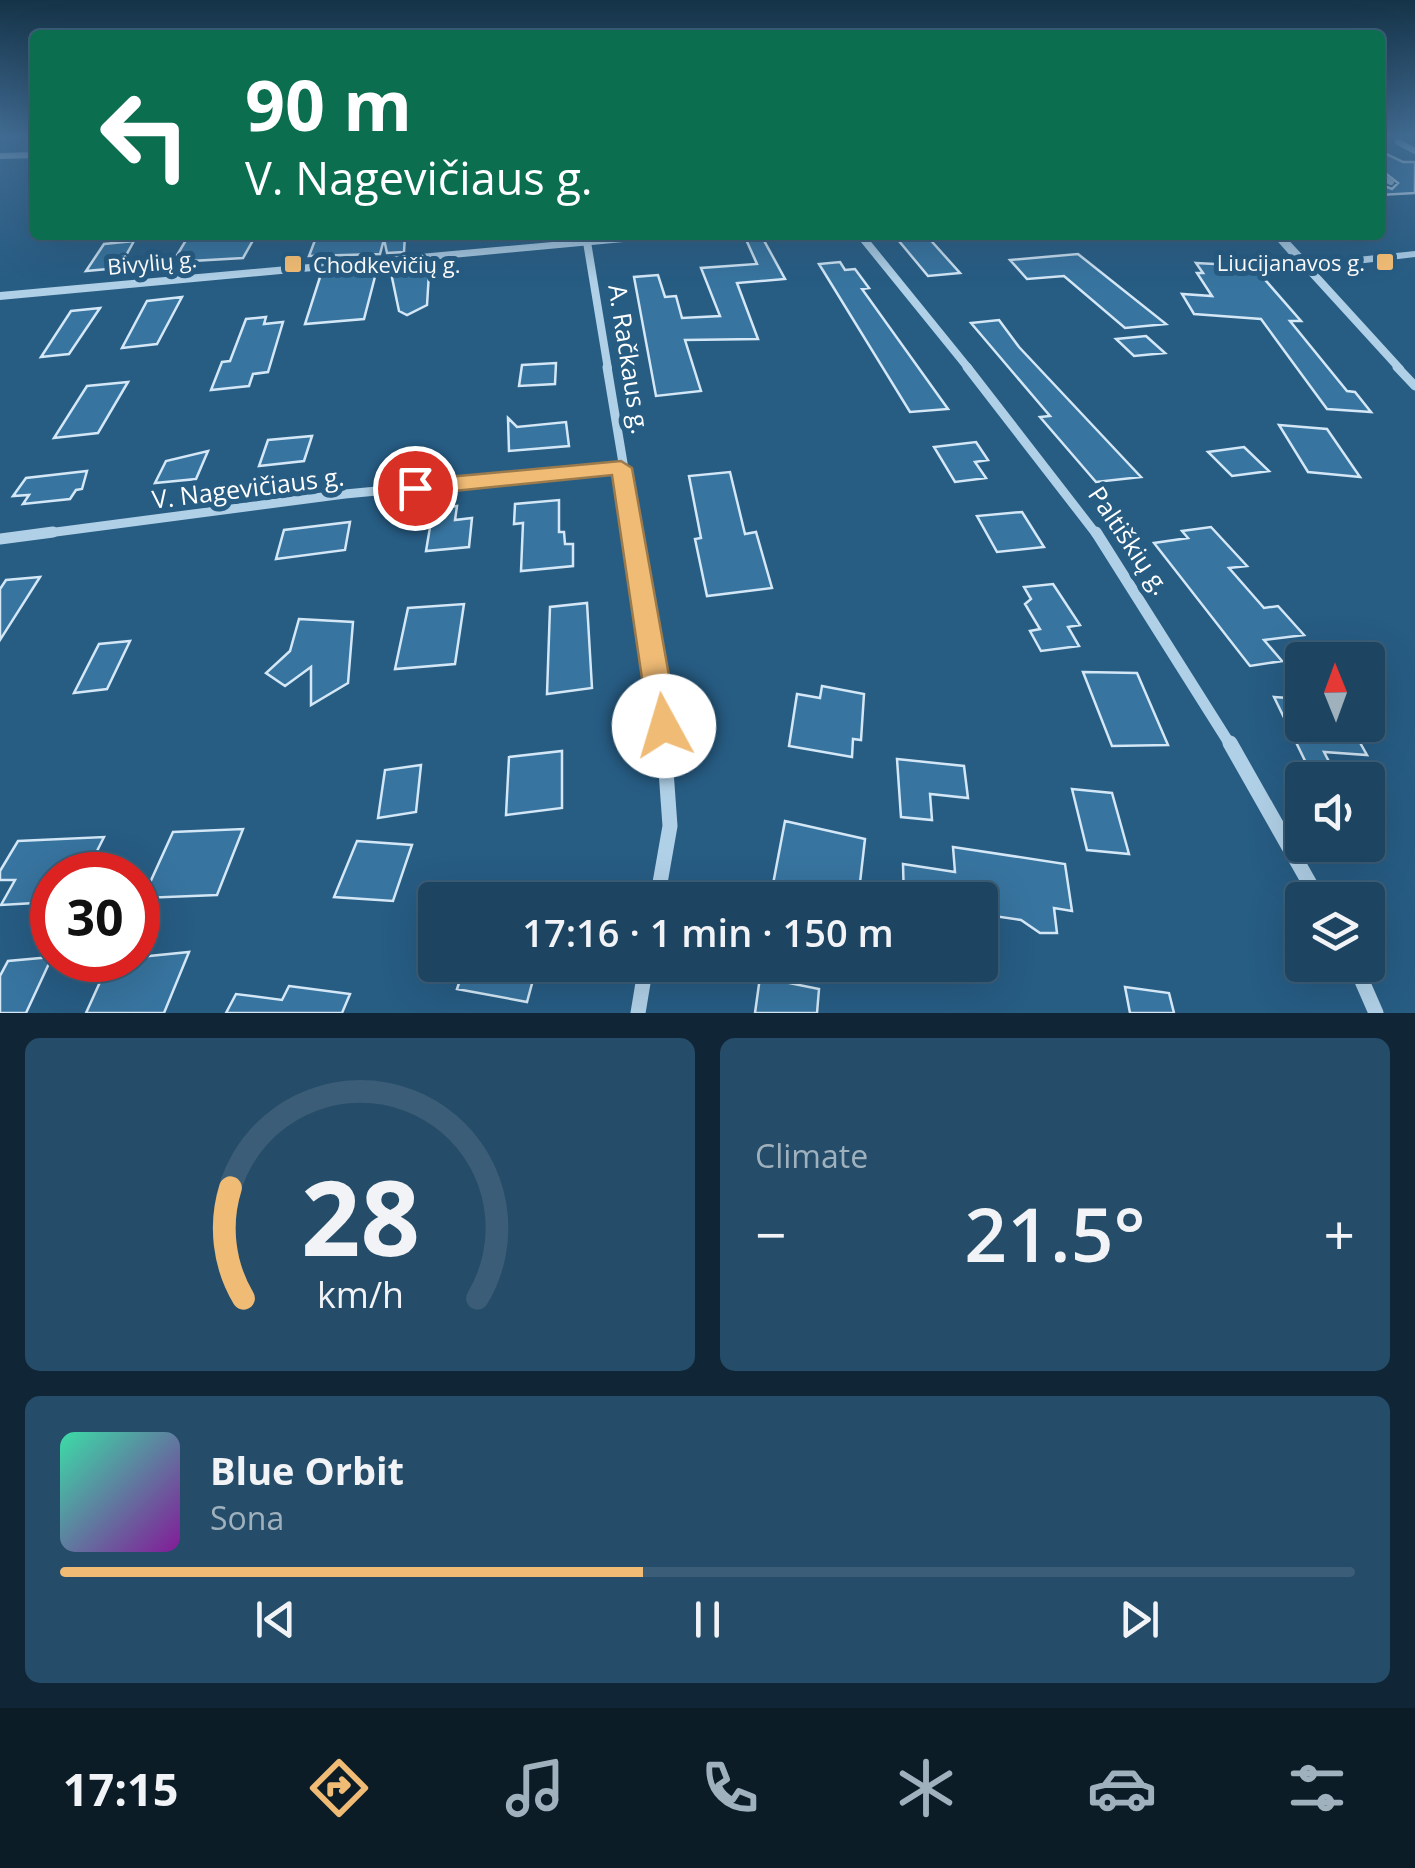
<!DOCTYPE html>
<meta charset="utf-8">
<style>
body{margin:0;font-family:"Open Sans",sans-serif;background:#254c68;color:#f1f3f6;height:100vh;display:flex;flex-direction:column;font-size:38px;white-space:nowrap}
*{box-sizing:border-box;margin:0}
p{font-size:32px;color:#a0b1be}
.icon{flex:none;width:55px;height:55px;fill:none;stroke:currentColor;stroke-width:2;stroke-linecap:round;stroke-linejoin:round}
.map{position:relative;height:1013px;overflow:hidden}
.side{display:flex;flex-direction:column;gap:25px;padding:25px;background:#102636;flex:1}
.side>*{flex:none}
.banner{position:absolute;left:30px;top:30px;width:1355px;height:210px;border-radius:10px;box-shadow:0 10px 40px #0002,0 0 0 2px #3b5d77;background:#0b6e4f;color:#fff;overflow:hidden}
.needle{width:65px;rotate:359deg}
.buttons{position:absolute;left:1285px;top:642px;display:grid;gap:20px}
.buttons a{display:grid;place-items:center;width:100px;height:100px;border-radius:10px;background:#1d4562;box-shadow:0 10px 40px #0002,0 0 0 2px #3b5d77;font-size:50px}
.speed{position:absolute;left:30px;top:852px;display:flex;gap:20px;font-size:50px;font-weight:700;text-align:center}
.speed>*{display:grid;place-content:center;width:130px;height:130px;border-radius:50%;background:#1d4562;box-shadow:0 10px 40px #0002,0 0 0 2px #3b5d77;line-height:1}
.speed .limit{border:15px solid #d22;background:#fff;color:#111}
.pin{position:absolute;display:grid;place-items:center;width:85px;height:85px;color:#fff;margin:-42px;border:5px solid #fff;border-radius:50%;box-shadow:0 2px 10px #0007}
.me{position:absolute;width:110px;margin:-55px;rotate:354deg;stroke-linejoin:round;filter:drop-shadow(0 0 8px #0008)}
.turn{display:flex;align-items:center;gap:35px;height:210px;padding:0 50px;font-size:45px}
.turn .icon{width:130px;height:130px;stroke-width:2.5}
.turn b{display:block;font-size:70px;line-height:85px}
.big{font-size:75px;font-weight:600;line-height:1.1}
.side .widget{flex:1;display:flex;flex-direction:column;justify-content:center;gap:15px;min-width:0;padding:0 35px;border-radius:15px;background:#254c68}
.side .dial{align-items:center;gap:0}
.dial svg{height:260px;overflow:visible;fill:none;stroke:#3b5d77;stroke-width:7;stroke-linecap:round;text-anchor:middle}
.dial text{fill:#f1f3f6;stroke:none}
.song{display:flex;align-items:center;gap:30px}
.cover{width:120px;height:120px;border-radius:15px;background:linear-gradient(135deg,hsl(160 70% 55%),hsl(290 70% 35%))}
.played{height:10px;border-radius:5px;background:linear-gradient(90deg,#efbb75 45%,#3b5d77 45%)}
.keys{display:flex;justify-content:space-around;direction:ltr}
.heat{display:flex;justify-content:space-between;align-items:center;font-size:55px;direction:ltr}
.side .tiles{flex:1;display:grid;gap:25px;grid-template-columns:1fr 1fr}
.widget:last-child{grid-column:span 2}
.trip{position:absolute;left:418px;top:882px;width:580px;height:100px;border-radius:10px;background:#1d4562;box-shadow:0 10px 40px #0002,0 0 0 2px #3b5d77;font-weight:600;line-height:100px;text-align:center}
.menu{display:flex;height:160px;justify-content:space-around;align-items:center;background:#0c1c27;color:#a0b1be}
.menu .icon{width:70px;height:70px}
.menu .selected{color:#efbb75}
.menu b{font-size:45px;color:#f1f3f6}
.map>svg:first-child{display:block}
.building{fill:#37749f;stroke:#d3e7f6;stroke-width:2.5}
.lines{fill:none;stroke-linecap:round;stroke-linejoin:round}
.minor-far4{stroke:#b0d0e7;stroke-width:6}
.minor-far3{stroke:#b0d0e7;stroke-width:8}
.minor-far2{stroke:#b0d0e7;stroke-width:9}
.minor-far1{stroke:#b0d0e7;stroke-width:11}
.minor{stroke:#b0d0e7;stroke-width:15}
.tertiary{fill:#b0d0e7;fill-rule:evenodd}
.route{fill:#efbb75;stroke:#9b7a4c;stroke-width:2.5}
.poi-dot{fill:#efbb75;stroke:#275c83;stroke-width:4}
.labels{text-anchor:middle;dominant-baseline:central;stroke-width:10;stroke-linejoin:round;paint-order:stroke}
.far-street-label{font-size:22px;fill:#fff;stroke:#275c83}
.far-poi-label{font-size:22px;fill:#fff;stroke:#275c83;text-anchor:end}
.street-label{font-size:25px;fill:#fff;stroke:#275c83}
</style>
<div class="map">
<svg width="1415" height="1013" viewBox="0 0 1415 1013">
<rect width="100%" height="100%" fill="#275c83"/>
<!-- building -->
<path class="building" d="M1380,151L1403,162H1415V193L1380,195V184L1392,189L1398,183L1380,169Z
M189,235H256L243,258L173,262Z
M317,235H405L404,252L387,253L384,239L380,254L309,256Z
M744,235H761L785,279L737,283L758,339L685,340L701,391L656,396L634,277L658,275L665,297L676,296L682,318L720,316L701,268L757,264Z
M894,235H926L960,273L928,276Z
M134,241L119,268L86,271L104,244Z
M1078,254L1166,324L1125,328L1064,276L1027,279L1010,260Z
M840,262L845,270L855,269L869,288L862,289L948,409L910,412L819,264Z
M1196,263L1253,266L1301,321H1290L1347,391L1355,392L1371,412L1327,409L1261,319L1194,314L1182,294L1212,296L1197,273H1203Z
M404,266V276L429,273L427,305L407,315L399,311L390,268Z
M377,269L364,319L305,324L321,274Z
M182,297L157,344L122,348L147,301Z
M100,308L69,354L41,357L71,311Z
M266,317L264,324L283,322L268,372L253,374L249,386L211,390L222,362L230,361L246,319Z
M999,320L1019,347L1141,477L1096,482L1040,417L1050,416L971,323Z
M1146,336L1165,353L1134,356L1116,339Z
M556,363L555,384L519,386L522,365Z
M128,382L98,433L54,438L87,386Z
M508,418L517,427L566,422L569,446L509,451Z
M1279,425L1327,429L1360,477L1308,472Z
M312,436L304,461L259,466L268,440Z
M976,442L988,460L975,462L986,478L955,482L934,447Z
M1244,447L1269,471L1232,476L1208,452Z
M208,451L196,479L155,483L166,461Z
M87,471L82,489L76,490L70,499L23,504L29,495L13,496L26,478Z
M730,472L745,534L756,532L772,588L707,596L695,539L701,538L689,476Z
M559,500V532H564L565,544H573V566L521,571L523,523L514,524L515,504Z
M457,506L455,520L472,518L469,547L426,551L433,509Z
M1022,512L1044,547L997,552L977,516Z
M350,522L345,550L276,559L284,530Z
M1211,527L1247,566L1229,568L1264,608L1278,606L1304,635L1264,640L1282,661L1250,666L1154,543L1188,538L1182,531Z
M40,577L0,640V589L6,580Z
M1053,584L1080,625L1068,627L1079,646L1041,651L1030,631L1040,629L1025,604L1031,599L1024,587Z
M587,603L592,688L547,694L550,607Z
M464,604L455,664L395,669L408,608Z
M299,619L353,622L348,683L311,705V667L285,686L266,673L290,651Z
M130,641L107,689L74,693L99,644Z
M1083,672L1137,673L1168,745L1112,746Z
M822,686L864,694L861,740L853,739L852,757L789,746L797,694L820,698Z
M1274,697L1302,699V725H1350L1367,755L1324,752L1335,773L1310,771Z
M562,751V808L506,815L509,757Z
M897,759L964,766L968,798L930,794L932,820L901,817Z
M421,765L416,812L378,818L385,770Z
M1072,789L1112,793L1129,854L1087,850Z
M785,821L865,839L858,900H770Z
M243,829L217,895L143,898L173,832Z
M104,837L85,875H52V902L1,905L15,880H0V871L18,841Z
M357,841L412,845L393,901L334,897Z
M953,847L1065,864L1072,911L1054,908L1057,933H1040L1021,920L980,914V900H904L903,864L955,872Z
M189,952L164,1013H86L110,960Z
M52,957L26,1013H0V976L8,961Z
M465,965H537L527,1002L457,989Z
M760,977L819,989L817,1013H755Z
M289,986L350,994L342,1013H226L236,994L282,1000Z
M1125,987L1169,993L1174,1013H1130Z"/>
<g class="lines">
<!-- minor-far4 -->
<path class="minor-far4" d="M1398,142L1415,151
M0,156L35,155
M1380,176L1391,182
M861,235L864,239"/>
<!-- minor-far3 -->
<path class="minor-far3" d="M862,237L969,369
M587,242L608,369
M1306,266L1400,369"/>
<!-- minor-far2 -->
<path class="minor-far2" d="M607,367L635,535
M967,367L1097,535
M1397,367L1415,386
M33,535L345,494L621,468"/>
<!-- minor-far1 -->
<path class="minor-far1" d="M635,532L661,694L665,746
M1096,532L1231,746
M0,539L53,532"/>
<!-- minor -->
<path class="minor" d="M1230,743L1319,900
M657,900L670,826L664,743
M1355,965L1376,1013
M638,1013L646,965"/>
<!-- tertiary -->
<path class="tertiary" d="M630,235H673L667,238L0,300V292Z
M1272,235H1284L1309,262L1415,251V257L1306,270L1302,269Z"/>
</g>
<!-- sky -->
<linearGradient id="sky" x2="0" y2="1"><stop stop-color="#153348"/><stop offset="0.49" stop-color="#416c93"/><stop offset="1" stop-color="#416c93" stop-opacity="0"/></linearGradient>
<rect width="1415" height="278" fill="url(#sky)"/>
<!-- route -->
<path class="route" d="M621,461L632,468L678,726L674,736L664,739L653,736L649,726L612,475L415,495L404,488L415,480Z"/>
<!-- markers -->
<g class="poi-dot">
<rect x="1375" y="252" width="20" height="20" rx="5"/>
<rect x="283" y="254" width="20" height="20" rx="5"/>
</g>
<g class="labels">
<!-- far-street labels -->
<g class="far-street-label">
<text transform="translate(152 262) rotate(-5)">Bivylių g.</text>
</g>
<!-- far-poi labels -->
<g class="far-poi-label">
<text x="1365" y="262">Liucijanavos g.</text>
<text x="313" y="264" text-anchor="start">Chodkevičių g.</text>
</g>
<!-- street labels -->
<g class="street-label">
<text transform="translate(630 359) rotate(81)">A. Račkaus g.</text>
<text transform="translate(248 487) rotate(-7)">V. Nagevičiaus g.</text>
<text transform="translate(1130 540) rotate(56)">Paltiškių g.</text>
</g>
</g>
</svg>
<div class="buttons">
<a><svg class="needle" viewBox="-14 -14 28 28"><path d="M0-13l5 13h-10z" fill="#e53935"/><path d="M0 13l5-13h-10z" fill="#a0b1be"/></svg></a>
<a><svg class="icon" aria-label="sound" viewBox="0 0 24 24"><path d="M4 9h4l5-4v14l-5-4H4zM17 9q2 3 0 6"/></svg></a>
<a><svg class="icon" aria-label="layers" viewBox="0 0 24 24"><path d="M12 4l9 5-9 5-9-5zM3 14l9 5 9-5"/></svg></a>
</div>
<div class="speed"><div class="limit">30</div></div>
<div class="pin" style="left:415px;top:488px;background:#d93025"><svg class="icon" aria-label="arrive" viewBox="0 0 24 24"><path d="M6 21V4h12l-3 4 3 4H6"/></svg></div>
<svg class="me" style="left:664px;top:726px" viewBox="-20 -20 40 40"><circle r="19" fill="#fff"/><path d="M0-13L10 11 0 6-10 11z" fill="#efbb75"/></svg>
<div class="trip">17:16 · 1 min · 150 m</div>
<div class="banner">
<div class="turn"><svg class="icon" aria-label="left" viewBox="0 0 24 24"><path d="M17 20v-9H6M10 6l-5 5 5 5"/></svg><div><b>90 m</b>V. Nagevičiaus g.</div></div>
</div>
</div>
<section class="side">
<div class="tiles">
<div class="widget dial"><svg viewBox="0 0 100 80">
<path d="M14 69A42 42 0 1 1 86 69"/>
<path d="M14 69A42 42 0 0 1 10 35" stroke="#efbb75"/>
<text x="50" y="56" font-size="32" font-weight="700">28</text>
<text x="50" y="72" font-size="11">km/h</text>
</svg></div>
<div class="widget"><p>Climate</p>
<div class="heat"><a>−</a><b class="big">21.5°</b><a>+</a></div>
</div>
<div class="widget">
<div class="song"><i class="cover"></i><div><b>Blue Orbit</b><p>Sona</p></div></div>
<div class="played"></div>
<div class="keys"><svg class="icon" aria-label="previous" viewBox="0 0 24 24"><path d="M18 5L8 12l10 7zM5 5v14"/></svg><svg class="icon" aria-label="pause" viewBox="0 0 24 24"><path d="M8 5v14M16 5v14"/></svg><svg class="icon" aria-label="next" viewBox="0 0 24 24"><path d="M6 5l10 7-10 7zM19 5v14"/></svg></div>
</div>
</div>
</section>
<nav class="menu">
<b>17:15</b>
<svg class="icon selected" aria-label="directions" viewBox="0 0 24 24"><path d="M12 3l9 9-9 9-9-9zM9 14v-3h6M13 9l2 2-2 2"/></svg>
<svg class="icon" aria-label="music" viewBox="0 0 24 24"><path d="M9 18V5l10-2v13"/><circle cx="6" cy="18" r="3"/><circle cx="16" cy="16" r="3"/></svg>
<svg class="icon" aria-label="phone" viewBox="0 0 24 24"><path d="M5 4h4l2 5-3 2q2 4 5 5l2-3 5 2v4C11 20 4 13 5 4z"/></svg>
<svg class="icon" aria-label="climate" viewBox="0 0 24 24"><path d="M12 3v18M4 7l16 10M4 17L20 7"/></svg>
<svg class="icon" aria-label="car" viewBox="0 0 24 24"><path d="M5 17H2v-5l4-1 3-4h7l3 4 3 1v5h-3M9 17h6M6 11h13"/><circle cx="7" cy="17" r="2"/><circle cx="17" cy="17" r="2"/></svg>
<svg class="icon" aria-label="filters" viewBox="0 0 24 24"><path d="M4 7h16M4 17h16"/><circle cx="9" cy="7" r="2"/><circle cx="15" cy="17" r="2"/></svg>
</nav>
